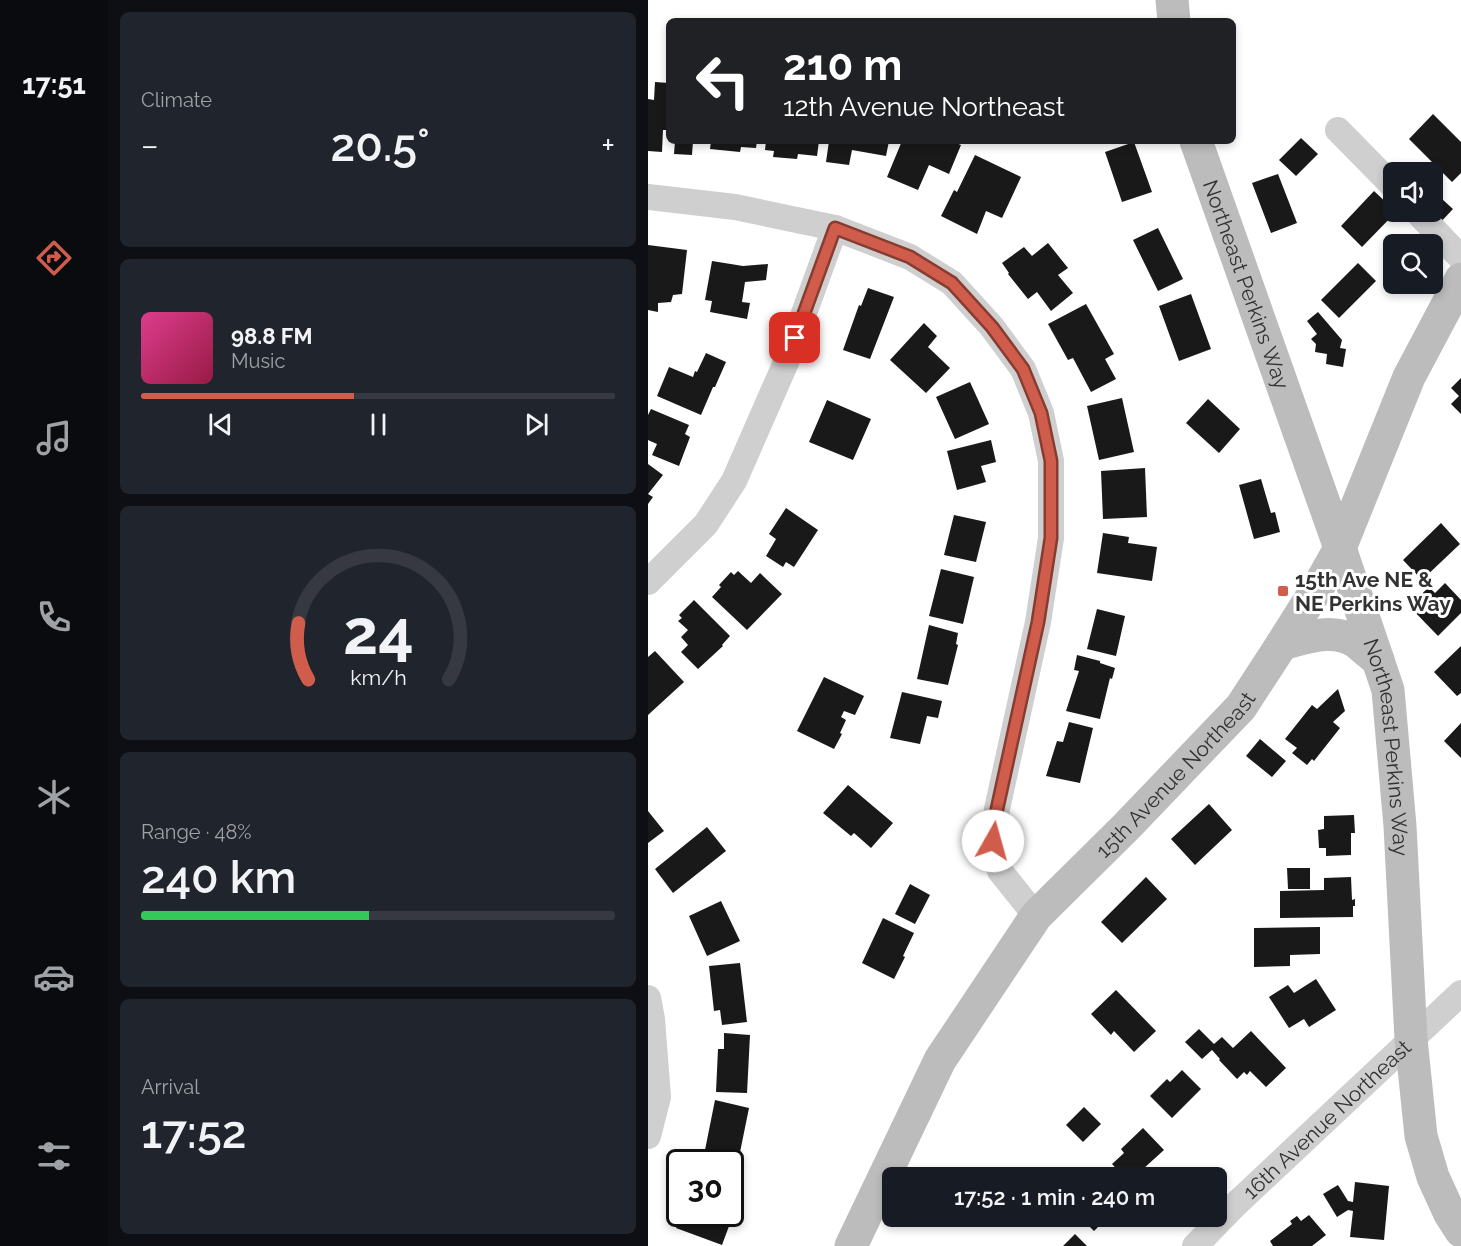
<!DOCTYPE html>
<meta charset="utf-8">
<style>
body{margin:0;font-family:Raleway,sans-serif;background:#20242c;color:#f1f3f6;height:100vh;display:flex;flex-direction:column;font-size:22px;white-space:nowrap}
*{box-sizing:border-box;margin:0}
p{font-size:20px;color:#9ea1a6}
.icon{flex:none;width:33px;height:33px;fill:none;stroke:currentColor;stroke-width:2;stroke-linecap:round;stroke-linejoin:round}
.map{position:relative;flex:1;overflow:hidden}
.panel{display:flex;flex-direction:column;gap:12px;padding:12px;background:#0d0f14;width:540px}
.panel>*{flex:none}
.top-card{position:absolute;left:18px;top:18px;width:570px;height:126px;border-radius:9px;box-shadow:0 3px 9px #0003;background:#202124;color:#fff;overflow:hidden}
.controls{position:absolute;left:735px;top:162px;display:grid;gap:12px}
.controls a{display:grid;place-items:center;width:60px;height:60px;border-radius:9px;background:#171b24;box-shadow:0 3px 9px #0003;font-size:30px}
.speed{position:absolute;left:18px;top:1149px;display:flex;gap:12px;font-size:30px;font-weight:700;text-align:center}
.speed>*{display:grid;place-content:center;width:78px;height:78px;border-radius:50%;background:#171b24;box-shadow:0 3px 9px #0003;line-height:1}
.speed .limit{border:3px solid #111;border-radius:9px;background:#fff;color:#111}
.pin{position:absolute;display:grid;place-items:center;width:51px;height:51px;color:#fff;margin:-26px;border-radius:12px;box-shadow:0 3px 9px #0006}
.me{position:absolute;width:66px;margin:-33px;rotate:7deg;stroke-linejoin:round;filter:drop-shadow(0 0 4px #0008)}
.turn{display:flex;align-items:center;gap:21px;height:126px;padding:0 18px;font-size:27px}
.turn .icon{width:78px;height:78px;stroke-width:2.5}
.turn b{display:block;font-size:42px;line-height:51px}
.big{font-size:45px;font-weight:600;line-height:1.1}
.panel .card{flex:1;display:flex;flex-direction:column;justify-content:center;gap:9px;min-width:0;padding:0 21px;border-radius:9px;background:#20242c}
.panel .dial{align-items:center;gap:0}
.dial svg{height:156px;overflow:visible;fill:none;stroke:#363941;stroke-width:7;stroke-linecap:round;text-anchor:middle}
.dial text{fill:#f1f3f6;stroke:none}
.song{display:flex;align-items:center;gap:18px}
.cover{width:72px;height:72px;border-radius:9px;background:linear-gradient(135deg,hsl(330 70% 55%),hsl(340 70% 35%))}
.played{height:6px;border-radius:3px;background:linear-gradient(90deg,#d05d4c 45%,#363941 45%)}
.keys{display:flex;justify-content:space-around;direction:ltr}
.heat{display:flex;justify-content:space-between;align-items:center;font-size:33px;direction:ltr}
.charge{height:9px;border-radius:4px;background:linear-gradient(90deg,#34c759 48%,#363941 0)}
.trip{position:absolute;left:234px;top:1167px;width:345px;height:60px;border-radius:9px;background:#171b24;box-shadow:0 3px 9px #0003;font-weight:600;line-height:60px;text-align:center}
main{display:flex;flex:1;min-height:0}
.dock{display:flex;flex-direction:column;width:108px;justify-content:space-around;align-items:center;background:#090b0e;color:#9ea1a6}
.dock .icon{width:42px;height:42px}
.dock .on{color:#d05d4c}
.dock b{font-size:27px;color:#f1f3f6}
.map>svg:first-child{display:block}
.building{fill:#191919}
.lines{fill:none;stroke-linecap:round;stroke-linejoin:round}
.street{stroke:#cfcfcf;stroke-width:26}
.secondary{stroke:#bcbcbc;stroke-width:33}
.route-casing{stroke:#873c31;stroke-width:15}
.route{stroke:#d05d4c;stroke-width:10}
.poi-dot{fill:#d05d4c;stroke:#fff;stroke-width:2}
.labels{text-anchor:middle;dominant-baseline:central;stroke-width:6;stroke-linejoin:round;paint-order:stroke}
.street-label{font-size:21px;fill:#323232;stroke:#fff}
.poi-label{font-size:21px;font-weight:bold;fill:#323232;stroke:#fff;text-anchor:start}
</style>
<main>
<nav class="dock">
<b>17:51</b>
<svg class="icon on" aria-label="directions" viewBox="0 0 24 24"><path d="M12 3l9 9-9 9-9-9zM9 14v-3h6M13 9l2 2-2 2"/></svg>
<svg class="icon" aria-label="music" viewBox="0 0 24 24"><path d="M9 18V5l10-2v13"/><circle cx="6" cy="18" r="3"/><circle cx="16" cy="16" r="3"/></svg>
<svg class="icon" aria-label="phone" viewBox="0 0 24 24"><path d="M5 4h4l2 5-3 2q2 4 5 5l2-3 5 2v4C11 20 4 13 5 4z"/></svg>
<svg class="icon" aria-label="climate" viewBox="0 0 24 24"><path d="M12 3v18M4 7l16 10M4 17L20 7"/></svg>
<svg class="icon" aria-label="car" viewBox="0 0 24 24"><path d="M5 17H2v-5l4-1 3-4h7l3 4 3 1v5h-3M9 17h6M6 11h13"/><circle cx="7" cy="17" r="2"/><circle cx="17" cy="17" r="2"/></svg>
<svg class="icon" aria-label="filters" viewBox="0 0 24 24"><path d="M4 7h16M4 17h16"/><circle cx="9" cy="7" r="2"/><circle cx="15" cy="17" r="2"/></svg>
</nav>
<section class="panel">
<div class="card"><p>Climate</p>
<div class="heat"><a>−</a><b class="big">20.5°</b><a>+</a></div>
</div>
<div class="card">
<div class="song"><i class="cover"></i><div><b>98.8 FM</b><p>Music</p></div></div>
<div class="played"></div>
<div class="keys"><svg class="icon" aria-label="previous" viewBox="0 0 24 24"><path d="M18 5L8 12l10 7zM5 5v14"/></svg><svg class="icon" aria-label="pause" viewBox="0 0 24 24"><path d="M8 5v14M16 5v14"/></svg><svg class="icon" aria-label="next" viewBox="0 0 24 24"><path d="M6 5l10 7-10 7zM19 5v14"/></svg></div>
</div>
<div class="card dial"><svg viewBox="0 0 100 80">
<path d="M14 69A42 42 0 1 1 86 69"/>
<path d="M14 69A42 42 0 0 1 9 40" stroke="#d05d4c"/>
<text x="50" y="56" font-size="32" font-weight="700">24</text>
<text x="50" y="72" font-size="11">km/h</text>
</svg></div>
<div class="card"><p>Range · 48%</p><b class="big">240 km</b><div class="charge"></div></div>
<div class="card"><p>Arrival</p><b class="big">17:52</b></div>
</section>
<div class="map">
<svg width="813" height="1246" viewBox="0 0 813 1246">
<rect width="100%" height="100%" fill="#fff"/>
<!-- building -->
<path class="building" d="M7,82L21,83V130H15L14,152L0,151V99L6,100Z
M785,114L813,142V173L804,182L761,139Z
M653,138L670,154L648,176L631,160Z
M27,141H45L44,155L26,154Z
M63,141H109L108,148L93,147L92,152L62,149Z
M118,141H171L169,156L150,154L149,159L125,157L126,151L117,150Z
M181,141H241L238,156L204,150L201,165L178,162Z
M254,141H303L313,145L301,174L281,165L270,190L239,177Z
M486,142L504,192L474,202L457,152Z
M327,155L373,177L354,218L338,211L329,234L293,216L306,190L309,192Z
M630,174L649,223L623,233L604,183Z
M784,190L805,209L788,227L784,212Z
M726,191L746,210V212H748L714,247L693,226Z
M510,228L535,279L510,291L485,240Z
M400,243L420,268L410,275L425,293L403,311L389,292L380,299L360,274L361,273L354,263L376,247L384,256Z
M0,245L39,250L34,294L25,295L23,302L10,303V312L0,310Z
M64,261L95,266L120,264L118,280L97,282L94,302L102,303L99,319L62,312L64,301L57,300Z
M710,263L728,281L691,318L673,300Z
M220,288L246,297L222,359L195,350L211,305L213,306Z
M543,294L563,349L531,361L511,306Z
M438,304L466,354L457,359L468,379L443,392L425,358L420,360L400,324Z
M670,312L694,340L692,348L698,349L695,367L678,364L679,354L667,352L668,344L663,339L669,334L659,321Z
M276,323L289,336L280,347L302,368L278,393L242,360Z
M58,353L78,362L67,387H65L53,415L9,396L21,367L45,377L47,371L49,372Z
M813,378V414L803,404L811,396L803,388Z
M322,382L341,424L307,439L288,397Z
M474,398L486,452L451,460L439,406Z
M560,399L592,429L571,453L538,423Z
M179,400L223,419L205,460L161,442Z
M3,409L41,425L37,434L42,437L31,466L4,455L9,444L0,440V415Z
M343,440L348,462L333,466L338,482L309,490L299,451Z
M0,464L15,475L0,494L5,497L0,504Z
M497,468L499,517L455,519L453,471Z
M613,479L623,513L627,512L632,532L606,539L591,485Z
M138,508L170,530L146,567L138,562L135,567L118,556L128,539L121,534Z
M306,515L338,522L328,562L296,555Z
M793,523L812,544L774,580L755,560Z
M455,533L481,537L480,543L509,547L504,581L449,573Z
M293,569L326,577L315,624L281,616Z
M90,571L103,583L112,573L134,594L99,630L64,597L73,587L71,585L83,572L86,575Z
M797,583L813,600V613L790,636L761,606L781,587L787,593Z
M46,600L82,636L74,645L75,646L50,669L33,652L40,645L33,637L40,630L30,621L34,618L31,615Z
M449,609L477,616L468,656L439,649Z
M281,625L310,633L308,644L310,645L300,685L269,679Z
M813,646V693L809,696L786,672Z
M7,651L36,682L0,715V657Z
M429,655L452,661V663L467,668L464,679L462,678L452,719L418,711L431,671L426,670Z
M176,677L216,696L207,715L196,711L193,717L198,720L192,733L194,734L186,749L149,731Z
M690,689L697,711L685,722L692,728L666,761L664,759L659,765L644,753L649,748L637,739L664,705L669,709Z
M254,692L294,701L290,718L279,716L272,744L242,738Z
M421,722L445,728L432,783L398,776L409,741L415,742Z
M813,723V758L796,741Z
M612,739L638,761L624,777L598,756Z
M200,785L245,823L223,848L206,833L203,836L175,813Z
M561,804L584,830L547,865L523,839Z
M0,811L16,831L0,843Z
M706,815L707,833H703V855L678,856V848H671L670,830L676,829V816Z
M59,827L78,851L25,893L7,869Z
M639,868H662V889H640Z
M498,877L519,899L474,943L453,922Z
M703,877L704,900L707,899V906H705V917L632,918V891L676,890V878Z
M262,884L282,895L267,924L247,914Z
M73,901L92,941L59,956L41,916Z
M235,918L266,933L255,956L257,957L246,979L214,963Z
M672,927V954L642,955V966L606,967V928Z
M92,963L99,1022L74,1025L72,1010L66,1011L61,966Z
M668,979L688,1010L661,1027L656,1019L641,1028L621,997L640,985L646,993Z
M468,990L508,1031L486,1052L466,1031L463,1035L443,1014Z
M551,1029L566,1044L574,1037L585,1048L603,1031L638,1068L618,1087L602,1071L599,1075L596,1072L589,1079L571,1060L572,1059L564,1050L554,1059L537,1042Z
M76,1033L102,1035L99,1093L68,1092L70,1049H76Z
M534,1070L553,1089L524,1118L502,1096L519,1079L522,1082Z
M67,1100L101,1108L90,1162L56,1155Z
M436,1107L453,1124L435,1142L418,1125Z
M495,1128L516,1150L495,1169L497,1171L494,1175L492,1173L487,1178H477L464,1164L476,1153L473,1149Z
M445,1170L452,1178H438Z
M707,1182L741,1186L736,1240L702,1237L705,1211L700,1210L689,1217L675,1194L690,1185L700,1201L705,1202Z
M33,1214H72L84,1218L74,1245L28,1228Z
M661,1215L678,1235L664,1246H625L622,1241L644,1224L642,1221L649,1216L653,1221Z
M429,1216H455L458,1219L446,1231L439,1224L438,1225Z
M427,1234L439,1246H415Z"/>
<g class="lines">
<!-- street -->
<g class="street">
<path d="M690,130L746,187"/>
<path d="M0,197L87,207L187,228L262,257L304,283L344,327L375,369L393,413L403,461V538L390,622L349,809L345,841L352,871L388,916"/>
<path d="M769,212L813,258"/>
<path d="M0,582L58,524L86,481L139,360L187,228"/>
<path d="M0,998L4,1019L10,1097L0,1136"/>
<path id="s1" d="M547,1246L587,1205L813,993"/>
</g>
<!-- secondary -->
<g class="secondary">
<path d="M524,0L526,21"/>
<path id="s2" d="M548,141L692,548L740,690L752,826L763,1039L773,1136L785,1177L802,1214L813,1231"/>
<path d="M634,644C658,638 685,627 708,642C715,648 722,654 730,660"/>
<path id="s3" d="M203,1246L292,1060L388,916L478,827L593,707L634,644L673,582L692,548L761,377L813,279"/>
</g>
</g>
<g class="lines">
<!-- route casing -->
<g class="route-casing">
<path id="route" d="M147,338L187,228L262,257L304,283L344,327L375,369L393,413L403,461V538L390,622L349,809L345,841"/>
</g>
<!-- route -->
<use href="#route" class="route"/>
</g>
<!-- markers -->
<rect class="poi-dot" x="629" y="585" width="12" height="12" rx="3"/>
<g class="labels">
<!-- street labels -->
<g class="street-label">
<text stroke="none"><textPath href="#s2" startOffset="152">Northeast Perkins Way</textPath></text>
<text stroke="none"><textPath href="#s2" startOffset="638">Northeast Perkins Way</textPath></text>
<text stroke="none"><textPath href="#s3" startOffset="578">15th Avenue Northeast</textPath></text>
<text stroke="none"><textPath href="#s1" startOffset="183">16th Avenue Northeast</textPath></text>
</g>
<!-- poi labels -->
<g class="poi-label">
<text x="647" y="579">15th Ave NE &amp;<tspan x="647" dy="24">NE Perkins Way</tspan></text>
</g>
</g>
</svg>
<div class="controls">
<a><svg class="icon" aria-label="sound" viewBox="0 0 24 24"><path d="M4 9h4l5-4v14l-5-4H4zM17 9q2 3 0 6"/></svg></a>
<a><svg class="icon" aria-label="search" viewBox="0 0 24 24"><circle cx="10" cy="10" r="6"/><path d="M15 15l6 6"/></svg></a>
</div>
<div class="speed"><div class="limit">30</div></div>
<div class="pin" style="left:147px;top:338px;background:#d93025"><svg class="icon" aria-label="arrive" viewBox="0 0 24 24"><path d="M6 21V4h12l-3 4 3 4H6"/></svg></div>
<svg class="me" style="left:345px;top:841px" viewBox="-20 -20 40 40"><circle r="19" fill="#fff"/><path d="M0-13L10 11 0 6-10 11z" fill="#d05d4c"/></svg>
<div class="trip">17:52 · 1 min · 240 m</div>
<div class="top-card">
<div class="turn"><svg class="icon" aria-label="left" viewBox="0 0 24 24"><path d="M17 20v-9H6M10 6l-5 5 5 5"/></svg><div><b>210 m</b>12th Avenue Northeast</div></div>
</div>
</div>
</main>
